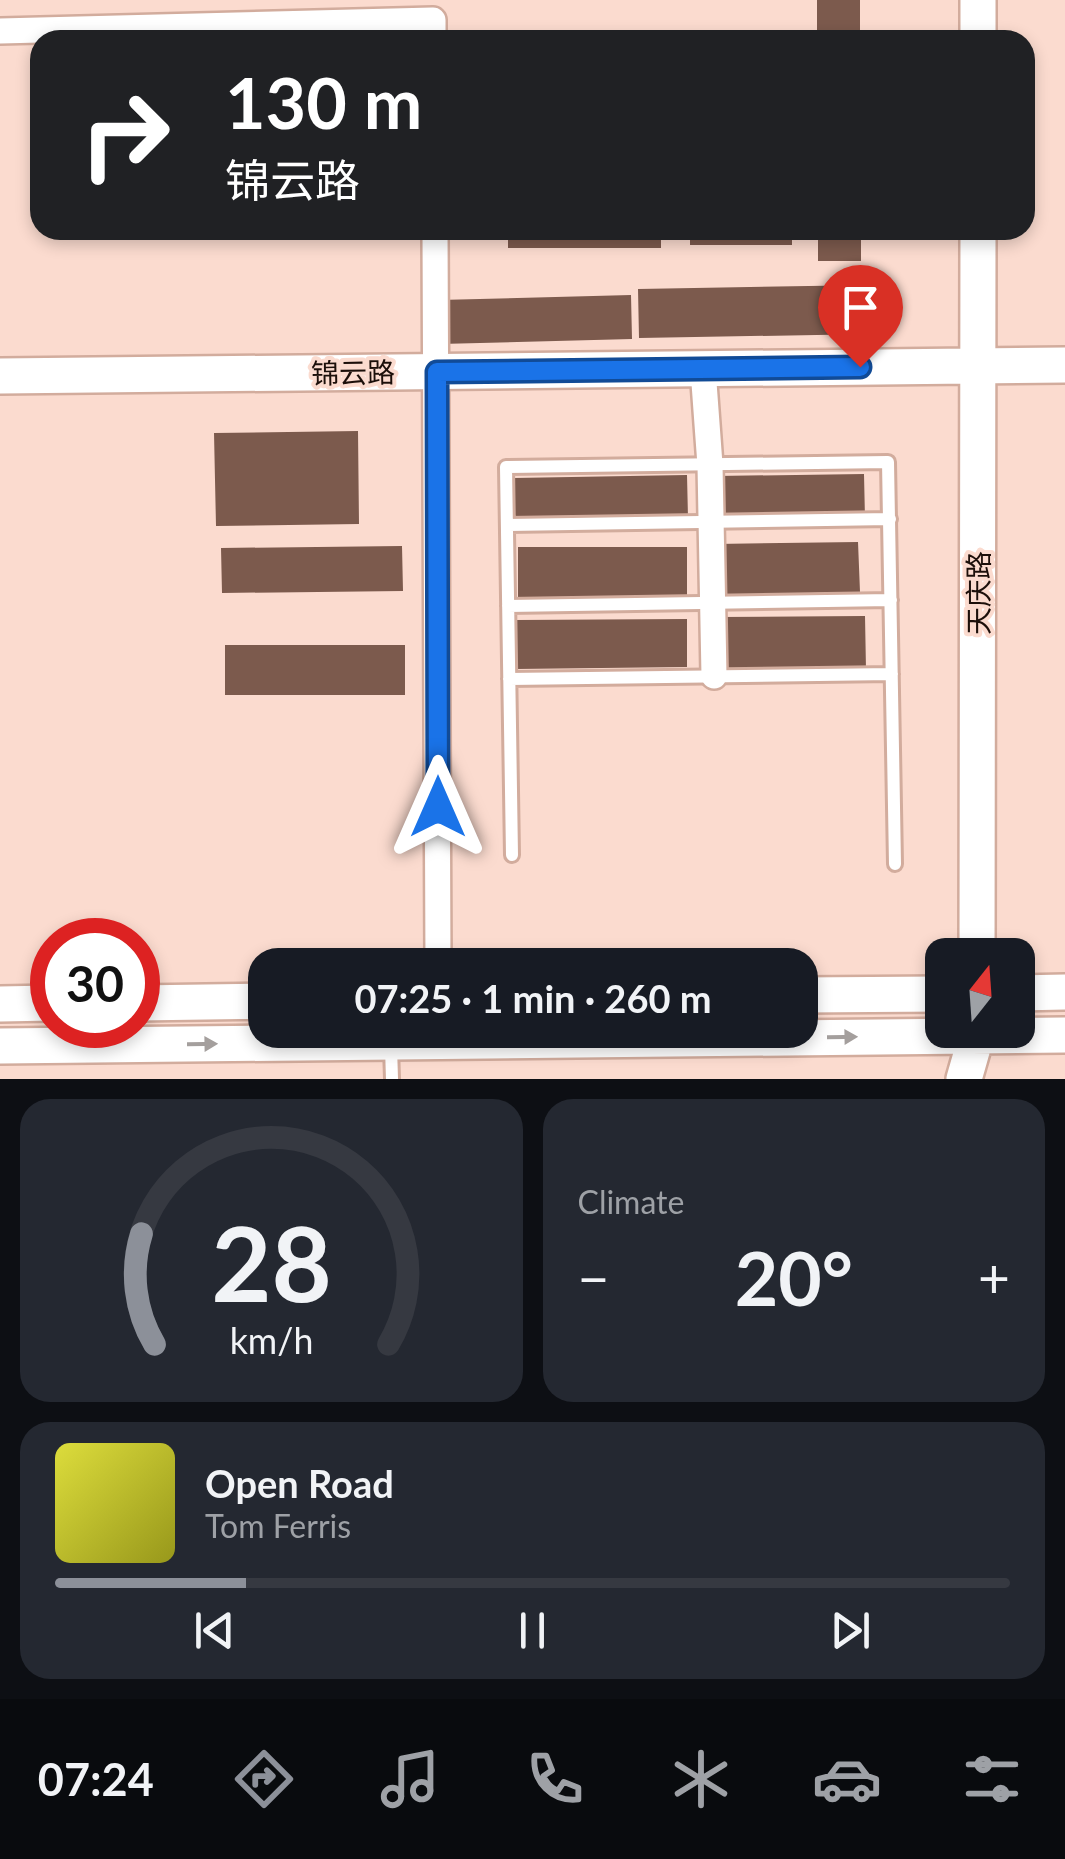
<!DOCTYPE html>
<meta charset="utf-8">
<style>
body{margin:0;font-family:Lato,"Noto Sans SC",sans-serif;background:#242831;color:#f1f3f6;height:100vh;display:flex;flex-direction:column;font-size:38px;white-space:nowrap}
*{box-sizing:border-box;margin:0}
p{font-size:32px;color:#9ea1a6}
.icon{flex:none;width:55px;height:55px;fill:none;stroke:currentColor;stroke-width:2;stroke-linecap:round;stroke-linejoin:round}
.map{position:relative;height:1079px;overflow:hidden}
.sheet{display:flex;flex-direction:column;gap:20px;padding:20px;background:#0d0f14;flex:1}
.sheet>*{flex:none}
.guide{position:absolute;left:30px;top:30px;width:1005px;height:210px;border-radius:30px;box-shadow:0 5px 15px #0003;background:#202124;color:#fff;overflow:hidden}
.needle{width:65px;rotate:17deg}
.controls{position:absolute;left:925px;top:938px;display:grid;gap:20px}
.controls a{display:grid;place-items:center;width:110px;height:110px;border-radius:20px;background:#171b24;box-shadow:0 5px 15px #0003;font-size:50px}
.speed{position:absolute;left:30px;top:918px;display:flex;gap:20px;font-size:50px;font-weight:700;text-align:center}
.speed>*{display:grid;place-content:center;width:130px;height:130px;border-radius:50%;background:#171b24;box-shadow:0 5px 15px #0003;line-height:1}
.speed .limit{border:15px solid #d22;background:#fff;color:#111}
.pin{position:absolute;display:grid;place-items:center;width:85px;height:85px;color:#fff;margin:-102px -42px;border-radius:50% 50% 50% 0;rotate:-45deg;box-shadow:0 0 10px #0007}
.pin .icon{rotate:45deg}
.me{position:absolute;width:110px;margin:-55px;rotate:0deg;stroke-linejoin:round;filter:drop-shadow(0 0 8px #0008)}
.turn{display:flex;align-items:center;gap:35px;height:210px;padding:0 30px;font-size:45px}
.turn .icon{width:130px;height:130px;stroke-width:2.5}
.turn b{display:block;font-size:70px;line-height:85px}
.big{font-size:75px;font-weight:700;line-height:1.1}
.sheet .widget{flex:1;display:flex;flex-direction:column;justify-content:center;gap:15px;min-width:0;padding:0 35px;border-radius:30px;background:#242831}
.sheet .dial{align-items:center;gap:0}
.dial svg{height:260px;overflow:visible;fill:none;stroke:#363941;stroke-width:7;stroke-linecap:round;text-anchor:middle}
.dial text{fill:#f1f3f6;stroke:none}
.song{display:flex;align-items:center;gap:30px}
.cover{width:120px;height:120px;border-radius:15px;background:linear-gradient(135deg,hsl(60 70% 55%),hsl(60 70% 35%))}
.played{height:10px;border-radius:5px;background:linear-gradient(90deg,#8c9099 20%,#363941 20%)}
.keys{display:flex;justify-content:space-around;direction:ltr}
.heat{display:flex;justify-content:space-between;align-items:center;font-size:55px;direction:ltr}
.sheet .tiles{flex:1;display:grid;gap:20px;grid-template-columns:1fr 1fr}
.widget:last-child{grid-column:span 2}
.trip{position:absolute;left:248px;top:948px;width:570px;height:100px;border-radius:30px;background:#171b24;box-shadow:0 5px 15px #0003;font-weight:700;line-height:100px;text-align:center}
.tabs{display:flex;height:160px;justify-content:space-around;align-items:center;background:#090b0e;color:#9ea1a6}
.tabs .icon{width:70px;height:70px}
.tabs .current{color:#8c9099}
.tabs b{font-size:45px;color:#f1f3f6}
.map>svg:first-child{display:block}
.building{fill:#7c5a4d}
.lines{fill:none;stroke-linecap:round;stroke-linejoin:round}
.lane-casing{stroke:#d2ac9d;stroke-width:18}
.street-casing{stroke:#d2ac9d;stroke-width:30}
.secondary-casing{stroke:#d2ac9d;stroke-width:40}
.lane{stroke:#fff;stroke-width:12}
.street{stroke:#fff;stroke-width:25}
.secondary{stroke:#fff;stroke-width:35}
.oneway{fill:#a49f9d}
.route-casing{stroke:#114b97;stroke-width:25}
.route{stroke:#1a73e8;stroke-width:18}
.labels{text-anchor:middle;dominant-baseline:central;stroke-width:8;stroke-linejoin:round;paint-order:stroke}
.street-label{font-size:28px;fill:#1c0f0a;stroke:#fbdbcf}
</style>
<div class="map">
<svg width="1065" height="1079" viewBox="0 0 1065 1079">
<rect width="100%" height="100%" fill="#fbdbcf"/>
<!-- building -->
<path class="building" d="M817,0H860V40H817Z
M801,35V40H670L669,37Z
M508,230H661V248H508Z
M690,230H792V245H690Z
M818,230H861V261H818Z
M871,285L872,334L639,338L638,289Z
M631,295L632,339L440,344L439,300Z
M358,431L359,524L216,526L214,433Z
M864,474L865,519L716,521V476Z
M687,475L688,518L515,521L514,478Z
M858,542L860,592L716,595L715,544Z
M402,546L403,591L222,593L221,548Z
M518,547H687V598H518Z
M865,616L866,670L721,671L720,617Z
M687,619V667L516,669V620Z
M225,645H405V695H225Z"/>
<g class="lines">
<!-- lane casing -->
<g class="lane-casing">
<path id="lane" d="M507,525L890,519
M508,606L891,600
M509,679L892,674
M512,855L506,467L888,462L895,864
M391,1047L392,1079"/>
</g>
<!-- street casing -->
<g class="street-casing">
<path id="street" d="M0,31L433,20V40
M435,230L438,965
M703,369L710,465L714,676"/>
</g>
<!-- secondary casing -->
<g class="secondary-casing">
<path id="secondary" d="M978,40V0
M0,376L1065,365
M977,955L978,230
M1018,993L1065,992
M800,995L942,994
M138,1003L265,1001
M0,1004L52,1003
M0,1046L1065,1035
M964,1079L978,1030"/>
</g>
<!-- lane -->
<use href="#lane" class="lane"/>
<!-- street -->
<use href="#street" class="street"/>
<!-- secondary -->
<use href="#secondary" class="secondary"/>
</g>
<!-- one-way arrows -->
<defs><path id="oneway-solid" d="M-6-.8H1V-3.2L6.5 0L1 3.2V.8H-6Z" transform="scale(2.5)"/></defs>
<g class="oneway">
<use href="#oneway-solid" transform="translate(842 1037) rotate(-1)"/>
<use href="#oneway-solid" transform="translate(202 1044) rotate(-1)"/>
</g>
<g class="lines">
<!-- route casing -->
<g class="route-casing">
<path id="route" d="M438,807L437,372L860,367"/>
</g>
<!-- route -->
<use href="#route" class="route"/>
</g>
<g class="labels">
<!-- street labels -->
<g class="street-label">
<text transform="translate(353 372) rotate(-1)">锦云路</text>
<text transform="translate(978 593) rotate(-90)">天庆路</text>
</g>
</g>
</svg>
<div class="controls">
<a><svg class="needle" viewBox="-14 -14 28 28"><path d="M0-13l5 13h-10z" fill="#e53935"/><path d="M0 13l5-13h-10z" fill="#9ea1a6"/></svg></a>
</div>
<div class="speed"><div class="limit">30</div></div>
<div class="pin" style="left:860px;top:367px;background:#d93025"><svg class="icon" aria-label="arrive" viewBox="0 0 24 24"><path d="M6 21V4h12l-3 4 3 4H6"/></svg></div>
<svg class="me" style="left:438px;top:807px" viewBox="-20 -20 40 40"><path d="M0-17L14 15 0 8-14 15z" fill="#1a73e8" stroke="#fff" stroke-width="4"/></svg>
<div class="trip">07:25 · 1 min · 260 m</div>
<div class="guide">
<div class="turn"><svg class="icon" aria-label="right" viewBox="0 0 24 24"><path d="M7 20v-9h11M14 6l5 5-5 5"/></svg><div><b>130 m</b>锦云路</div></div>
</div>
</div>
<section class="sheet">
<div class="tiles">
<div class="widget dial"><svg viewBox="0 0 100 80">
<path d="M14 69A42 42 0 1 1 86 69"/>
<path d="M14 69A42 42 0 0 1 10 35" stroke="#8c9099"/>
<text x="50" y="56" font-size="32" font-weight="700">28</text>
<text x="50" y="72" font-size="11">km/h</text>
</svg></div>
<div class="widget"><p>Climate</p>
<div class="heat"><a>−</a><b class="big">20°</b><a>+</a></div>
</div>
<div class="widget">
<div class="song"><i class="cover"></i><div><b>Open Road</b><p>Tom Ferris</p></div></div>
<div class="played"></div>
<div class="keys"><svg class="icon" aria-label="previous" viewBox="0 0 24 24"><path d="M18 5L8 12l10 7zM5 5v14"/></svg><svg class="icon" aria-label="pause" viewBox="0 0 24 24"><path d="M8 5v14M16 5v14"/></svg><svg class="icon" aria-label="next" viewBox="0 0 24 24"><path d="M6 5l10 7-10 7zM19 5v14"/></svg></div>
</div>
</div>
</section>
<nav class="tabs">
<b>07:24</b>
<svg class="icon current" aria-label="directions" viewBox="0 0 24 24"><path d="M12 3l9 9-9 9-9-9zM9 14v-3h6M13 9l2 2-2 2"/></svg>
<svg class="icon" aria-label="music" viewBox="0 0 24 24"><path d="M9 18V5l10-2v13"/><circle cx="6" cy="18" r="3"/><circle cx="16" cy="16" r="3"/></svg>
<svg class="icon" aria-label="phone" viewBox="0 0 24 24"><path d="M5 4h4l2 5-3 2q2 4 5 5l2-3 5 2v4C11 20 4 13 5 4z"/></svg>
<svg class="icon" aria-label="climate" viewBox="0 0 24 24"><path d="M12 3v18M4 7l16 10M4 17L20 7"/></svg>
<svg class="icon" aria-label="car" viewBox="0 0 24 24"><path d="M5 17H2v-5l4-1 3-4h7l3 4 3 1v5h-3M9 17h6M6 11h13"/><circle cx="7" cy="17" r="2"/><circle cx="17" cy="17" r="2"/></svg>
<svg class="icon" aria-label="filters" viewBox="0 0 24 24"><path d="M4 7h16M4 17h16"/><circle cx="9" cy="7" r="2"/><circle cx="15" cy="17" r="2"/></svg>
</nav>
